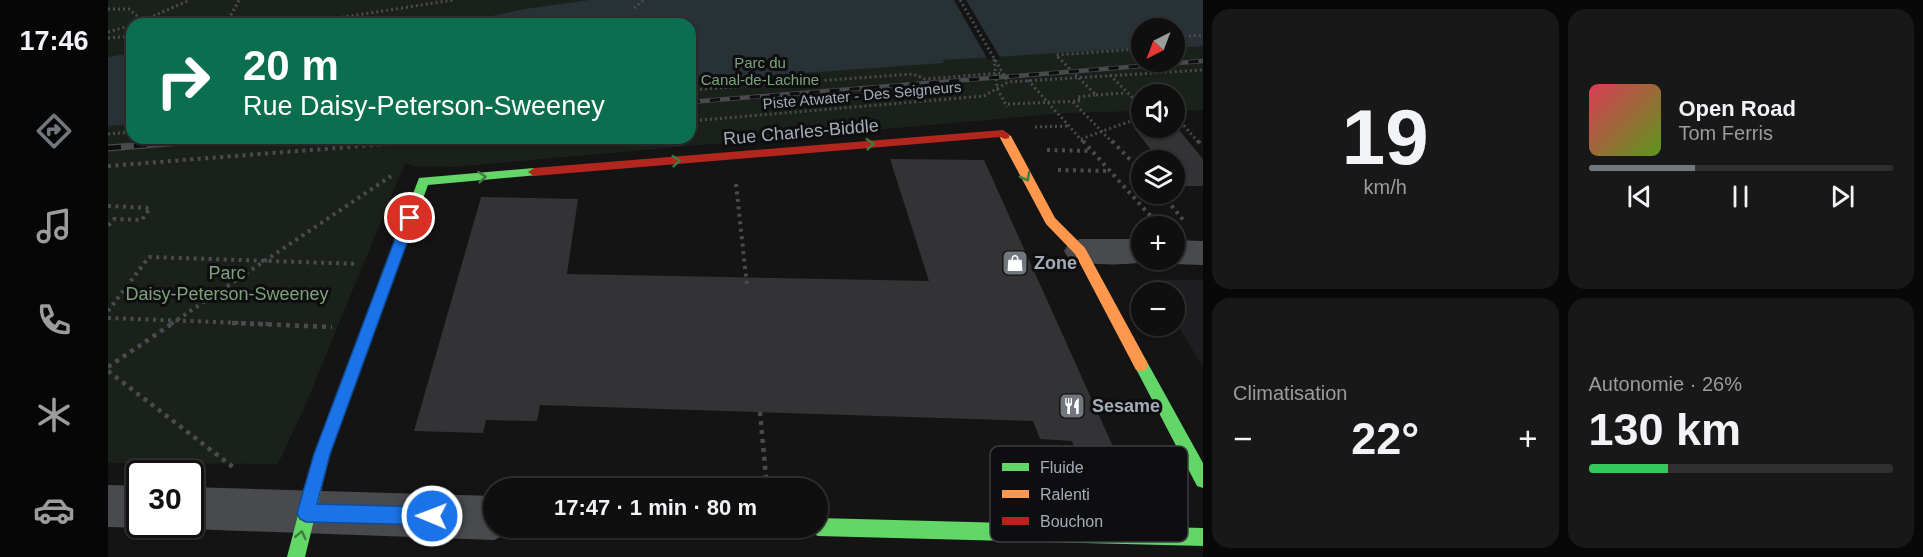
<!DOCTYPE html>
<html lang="fr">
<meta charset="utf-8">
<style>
body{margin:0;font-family:Arial,sans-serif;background:#181818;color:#f1f3f6;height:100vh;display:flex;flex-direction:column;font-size:22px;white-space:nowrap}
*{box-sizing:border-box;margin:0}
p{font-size:20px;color:#9b9c9e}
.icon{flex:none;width:33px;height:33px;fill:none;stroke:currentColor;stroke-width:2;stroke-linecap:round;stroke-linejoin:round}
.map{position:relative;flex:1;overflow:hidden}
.drawer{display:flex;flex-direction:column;gap:9px;padding:9px;background:#080808;width:720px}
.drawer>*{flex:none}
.top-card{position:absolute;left:18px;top:18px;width:570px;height:126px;border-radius:18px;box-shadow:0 2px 4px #0004,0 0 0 2px #2f2f2f;background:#0b6e4f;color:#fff;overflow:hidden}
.needle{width:39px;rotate:222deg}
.buttons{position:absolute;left:1023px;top:18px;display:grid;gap:12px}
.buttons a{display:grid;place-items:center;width:54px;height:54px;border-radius:50%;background:#0f0f0f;box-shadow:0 2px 4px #0004,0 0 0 2px #2f2f2f;font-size:30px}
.speed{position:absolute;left:18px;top:460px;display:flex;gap:12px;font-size:30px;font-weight:700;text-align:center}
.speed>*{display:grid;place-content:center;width:78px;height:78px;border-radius:50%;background:#0f0f0f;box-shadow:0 2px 4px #0004,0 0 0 2px #2f2f2f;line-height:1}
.speed .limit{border:3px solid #111;border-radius:9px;background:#fff;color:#111}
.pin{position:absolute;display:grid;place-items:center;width:51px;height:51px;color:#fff;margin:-26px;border:3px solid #fff;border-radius:50%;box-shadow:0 2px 6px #0007}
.me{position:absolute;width:66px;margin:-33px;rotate:271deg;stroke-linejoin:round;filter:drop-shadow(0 0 4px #0008)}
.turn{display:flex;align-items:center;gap:21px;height:126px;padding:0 18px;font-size:27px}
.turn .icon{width:78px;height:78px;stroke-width:2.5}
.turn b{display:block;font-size:42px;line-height:51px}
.big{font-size:45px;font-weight:700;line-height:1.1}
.drawer .widget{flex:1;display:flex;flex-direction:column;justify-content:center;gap:9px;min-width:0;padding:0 21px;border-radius:18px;background:#181818}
.drawer .dial{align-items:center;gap:0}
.dial b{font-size:78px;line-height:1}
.song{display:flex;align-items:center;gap:18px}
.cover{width:72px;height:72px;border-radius:9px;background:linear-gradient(135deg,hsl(350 70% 55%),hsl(90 70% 35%))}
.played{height:6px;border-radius:3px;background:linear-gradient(90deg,#72777d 35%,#2f2f2f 35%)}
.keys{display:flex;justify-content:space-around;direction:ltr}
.heat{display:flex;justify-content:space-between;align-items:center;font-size:33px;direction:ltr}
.charge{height:9px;border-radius:4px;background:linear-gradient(90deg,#34c759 26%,#2f2f2f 0)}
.drawer .tiles{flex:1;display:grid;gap:9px;grid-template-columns:repeat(2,1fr)}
.trip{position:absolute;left:375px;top:478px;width:345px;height:60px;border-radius:30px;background:#0f0f0f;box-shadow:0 2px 4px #0004,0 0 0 2px #2f2f2f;font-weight:700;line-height:60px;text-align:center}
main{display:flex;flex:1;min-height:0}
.tabs{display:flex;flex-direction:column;width:108px;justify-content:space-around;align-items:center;background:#060606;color:#9b9c9e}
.tabs .icon{width:42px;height:42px}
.tabs .selected{color:#72777d}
.tabs b{font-size:27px;color:#f1f3f6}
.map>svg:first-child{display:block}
.built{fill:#1e1e20}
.green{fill:#1a211a;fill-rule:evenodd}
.water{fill:#273136}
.pier{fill:#141414}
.building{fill:#333335}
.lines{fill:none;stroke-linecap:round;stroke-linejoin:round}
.path-far2{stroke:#4a4b4f;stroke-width:3;stroke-dasharray:2 3;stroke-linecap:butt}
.path-far1{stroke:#4a4b4f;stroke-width:4;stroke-dasharray:3 4.5;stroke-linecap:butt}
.path{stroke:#4a4b4f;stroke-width:4.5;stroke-dasharray:4 5;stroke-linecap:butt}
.street{fill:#484a4d;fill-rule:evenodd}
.fast{fill:#63d668;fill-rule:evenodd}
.slow{fill:#ff974d;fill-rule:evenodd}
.jam{fill:#b3261e;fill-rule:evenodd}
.rail-far1-casing{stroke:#484a4c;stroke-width:4.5}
.rail-casing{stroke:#484a4c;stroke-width:7}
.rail-far1{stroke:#0e0e10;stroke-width:3;stroke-dasharray:10;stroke-linecap:butt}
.rail{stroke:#0e0e10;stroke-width:4.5;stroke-dasharray:13;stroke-linecap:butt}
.oneway{stroke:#3d7c40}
.route{fill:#1a73e8;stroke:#114b97;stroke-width:1.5}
.labels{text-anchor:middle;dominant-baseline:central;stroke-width:6;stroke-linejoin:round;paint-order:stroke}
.far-park-label{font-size:15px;fill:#7da17a;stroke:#0e0e10}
.far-street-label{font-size:15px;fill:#a4acb6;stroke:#0e0e10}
.street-label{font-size:18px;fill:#a4acb6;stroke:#0e0e10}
.poi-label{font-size:18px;font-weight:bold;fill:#a4acb6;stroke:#0e0e10;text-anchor:start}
.park-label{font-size:18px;fill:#7da17a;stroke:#0e0e10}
.key{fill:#0e0e10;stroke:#3b3d42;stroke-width:1.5}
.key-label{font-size:16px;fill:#a4acb6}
</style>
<main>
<nav class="tabs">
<b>17:46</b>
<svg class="icon selected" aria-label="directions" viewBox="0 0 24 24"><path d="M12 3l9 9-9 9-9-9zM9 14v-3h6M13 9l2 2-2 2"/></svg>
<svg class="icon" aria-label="music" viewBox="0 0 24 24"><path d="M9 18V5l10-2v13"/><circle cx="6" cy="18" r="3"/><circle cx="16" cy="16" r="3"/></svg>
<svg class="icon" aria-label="phone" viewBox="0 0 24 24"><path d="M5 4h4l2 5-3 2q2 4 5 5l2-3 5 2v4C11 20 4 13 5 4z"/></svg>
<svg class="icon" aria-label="climate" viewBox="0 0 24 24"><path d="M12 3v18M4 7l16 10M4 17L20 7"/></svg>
<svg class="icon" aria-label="car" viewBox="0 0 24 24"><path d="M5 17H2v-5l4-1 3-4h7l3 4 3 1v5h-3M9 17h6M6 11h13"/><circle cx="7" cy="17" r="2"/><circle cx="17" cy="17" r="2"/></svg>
</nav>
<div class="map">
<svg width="1095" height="557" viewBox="0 0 1095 557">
<rect width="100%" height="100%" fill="#141414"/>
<!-- built -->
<path class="built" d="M1058,280H1095V367L1067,321L1066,292H1052L1054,283Z"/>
<!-- green -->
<path class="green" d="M0,0H1095V110L1067,111L1066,94H1034L1033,111L957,113L344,167L305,166L297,163L197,406L170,464L0,463ZM24,24H582V138H24ZM1034,28H1066V62H1034Z"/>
<!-- water -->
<path class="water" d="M481,0H1095V46L1067,48L1066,28H1034L1033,48L834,60L836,63L582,81V24H345L417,9Z
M24,53V124L0,126V57Z"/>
<!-- pier -->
<path class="pier" d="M846,0H858L893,59L880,60Z"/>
<!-- building -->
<path class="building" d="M1066,124L1095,159V186H1066V160H1051L1026,128H1066Z
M782,159L876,160L1007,451L967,450L964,441L932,439L925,421L432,405L429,421L378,420L375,433L306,431L373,197L470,199L459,274L821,281Z"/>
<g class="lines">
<!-- path-far2 -->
<path class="path-far2" d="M852,0L900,82
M526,8L536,0
M0,9H21L35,21
M27,24L82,0
M118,24L131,0
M159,24L229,18L346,0
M0,32L24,25
M1066,37L1095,35
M0,38L24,36
M1031,48L1021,40H1034
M886,59L889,88L899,107
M1002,75L1034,107
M920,80L976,143
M582,90L805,74L817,79L894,73
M988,95L1017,93
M965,102L1005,143
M900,104L973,101L969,97L988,95L948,55L1032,49
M1066,114L1091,143
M582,121L876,96L900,82L1095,70
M927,127L961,126
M0,134L24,132
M973,139L1034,117
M298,143L357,138"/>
<!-- path-far1 -->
<path class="path-far1" d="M975,141L1048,222
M1004,141L1034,172
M1090,141L1095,147
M939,150L983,151
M0,166L317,141
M950,170L1002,171
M628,184L639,286
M1054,194L1076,221
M0,206L42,208L34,220L6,219L0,226
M0,311L41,257L250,264
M0,318L162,324
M63,324L283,176"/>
<!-- path -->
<path class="path" d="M124,323L224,327
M0,367L65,323
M0,371L125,467
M652,412L659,488"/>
<!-- street -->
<path class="street" d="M972,239H1034V260H1045C1024,266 982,266 961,259L956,251L961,243Z
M1066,240L1095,241V265L1066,264L1055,260H1066Z
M0,485L32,486V525H40L32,528L0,527Z
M82,487L386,496V528H403L401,533L386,540L82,529L72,525H82Z"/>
<!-- fast -->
<path class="fast" d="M426,168L432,172L430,175L320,185L222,454L197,557H179L206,454L311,178Z
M1033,359L1038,360L1095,463V488L1089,486L1026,365L1028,360Z
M710,518L1095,528V546L710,536L704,533L702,528H710Z"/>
<!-- slow -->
<path class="slow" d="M897,133L903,136L947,218L977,248L1038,360L1040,365L1038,370L1033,371L1028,370L967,254L938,224L891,136Z"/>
<!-- jam -->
<path class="jam" d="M895,130L901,134V138L897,139L892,137L426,176L420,172L426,168Z"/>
<!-- rail-far1 casing -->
<g class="rail-far1-casing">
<path id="rail-far1" d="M582,102L1095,61
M68,143L126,138"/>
</g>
<!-- rail casing -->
<g class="rail-casing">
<path id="rail" d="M0,148L87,141"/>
</g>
<!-- rail-far1 -->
<use href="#rail-far1" class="rail-far1"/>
<!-- rail -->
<use href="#rail" class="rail"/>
</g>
<!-- one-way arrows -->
<defs><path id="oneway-chevron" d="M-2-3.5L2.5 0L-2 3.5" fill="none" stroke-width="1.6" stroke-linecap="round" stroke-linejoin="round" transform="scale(1.5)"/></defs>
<g class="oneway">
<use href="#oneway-chevron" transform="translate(762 144) rotate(-5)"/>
<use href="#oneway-chevron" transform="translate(568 161) rotate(-5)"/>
<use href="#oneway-chevron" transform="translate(374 177) rotate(-5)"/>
<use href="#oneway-chevron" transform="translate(918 177) rotate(62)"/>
<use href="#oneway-chevron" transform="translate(193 535) rotate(-77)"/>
</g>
<!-- route -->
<path class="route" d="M302,213L308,218L222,454L209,504L324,507L331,510L333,516L331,522L324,525L198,522L192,519L189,513L206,454L295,218Z"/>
<!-- icons -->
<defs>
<g id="shop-square" transform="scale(1.35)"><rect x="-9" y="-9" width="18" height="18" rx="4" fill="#72777d" stroke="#0e0e10"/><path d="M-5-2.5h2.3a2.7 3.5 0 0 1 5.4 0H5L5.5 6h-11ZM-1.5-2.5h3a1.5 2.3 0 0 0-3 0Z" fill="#fff"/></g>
<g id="restaurant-square" transform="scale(1.35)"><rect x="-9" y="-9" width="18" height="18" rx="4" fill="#72777d" stroke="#0e0e10"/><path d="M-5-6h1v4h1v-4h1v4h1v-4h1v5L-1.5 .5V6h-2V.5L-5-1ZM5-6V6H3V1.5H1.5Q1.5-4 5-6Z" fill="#fff"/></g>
</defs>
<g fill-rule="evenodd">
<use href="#shop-square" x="907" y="263"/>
<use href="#restaurant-square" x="964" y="406"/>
</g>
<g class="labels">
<!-- far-park labels -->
<g class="far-park-label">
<text x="652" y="62">Parc du<tspan x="652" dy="17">Canal-de-Lachine</tspan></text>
</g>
<!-- far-street labels -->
<g class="far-street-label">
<text transform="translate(754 95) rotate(-5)">Piste Atwater - Des Seigneurs</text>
</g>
<!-- street labels -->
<g class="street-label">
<text transform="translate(693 132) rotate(-5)">Rue Charles-Biddle</text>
</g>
<!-- poi labels -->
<g class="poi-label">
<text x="926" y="263">Zone</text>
<text x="984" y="406">Sesame</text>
</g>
<!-- park labels -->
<g class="park-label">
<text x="119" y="273">Parc<tspan x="119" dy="21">Daisy-Peterson-Sweeney</tspan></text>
</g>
</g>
<!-- legend -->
<rect x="882" y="446" width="198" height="96" rx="9" class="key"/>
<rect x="894" y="463" width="27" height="8" fill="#63d668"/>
<rect x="894" y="490" width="27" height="8" fill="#ff974d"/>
<rect x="894" y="517" width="27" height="8" fill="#b3261e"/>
<g class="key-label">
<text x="932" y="473">Fluide</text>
<text x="932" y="500">Ralenti</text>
<text x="932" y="527">Bouchon</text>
</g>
</svg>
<div class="buttons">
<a><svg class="needle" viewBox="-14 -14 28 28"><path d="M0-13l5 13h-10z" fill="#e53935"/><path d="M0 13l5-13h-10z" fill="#9b9c9e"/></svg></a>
<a><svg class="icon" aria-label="sound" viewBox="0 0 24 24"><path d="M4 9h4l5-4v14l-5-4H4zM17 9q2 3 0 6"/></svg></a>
<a><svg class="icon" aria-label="layers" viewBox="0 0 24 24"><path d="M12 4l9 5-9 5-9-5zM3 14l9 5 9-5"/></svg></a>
<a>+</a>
<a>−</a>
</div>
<div class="speed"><div class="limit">30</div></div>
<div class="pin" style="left:302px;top:218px;background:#d93025"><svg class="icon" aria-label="arrive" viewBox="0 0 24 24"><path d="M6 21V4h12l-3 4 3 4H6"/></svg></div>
<svg class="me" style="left:324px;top:516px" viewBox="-20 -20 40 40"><circle r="17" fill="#1a73e8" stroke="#fff" stroke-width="3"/><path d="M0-11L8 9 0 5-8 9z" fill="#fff"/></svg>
<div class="trip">17:47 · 1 min · 80 m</div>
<div class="top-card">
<div class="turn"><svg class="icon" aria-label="right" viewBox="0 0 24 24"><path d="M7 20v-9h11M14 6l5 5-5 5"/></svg><div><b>20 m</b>Rue Daisy-Peterson-Sweeney</div></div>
</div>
</div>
<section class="drawer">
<div class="tiles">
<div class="widget dial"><b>19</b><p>km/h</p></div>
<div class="widget">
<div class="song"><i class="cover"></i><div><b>Open Road</b><p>Tom Ferris</p></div></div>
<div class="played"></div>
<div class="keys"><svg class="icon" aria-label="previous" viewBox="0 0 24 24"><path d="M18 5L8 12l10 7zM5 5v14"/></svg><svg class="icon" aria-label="pause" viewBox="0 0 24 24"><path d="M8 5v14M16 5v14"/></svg><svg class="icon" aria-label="next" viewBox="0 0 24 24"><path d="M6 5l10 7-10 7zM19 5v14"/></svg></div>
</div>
<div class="widget"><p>Climatisation</p>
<div class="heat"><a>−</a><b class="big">22°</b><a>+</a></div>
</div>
<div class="widget"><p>Autonomie · 26%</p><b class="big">130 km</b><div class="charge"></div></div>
</div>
</section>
</main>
